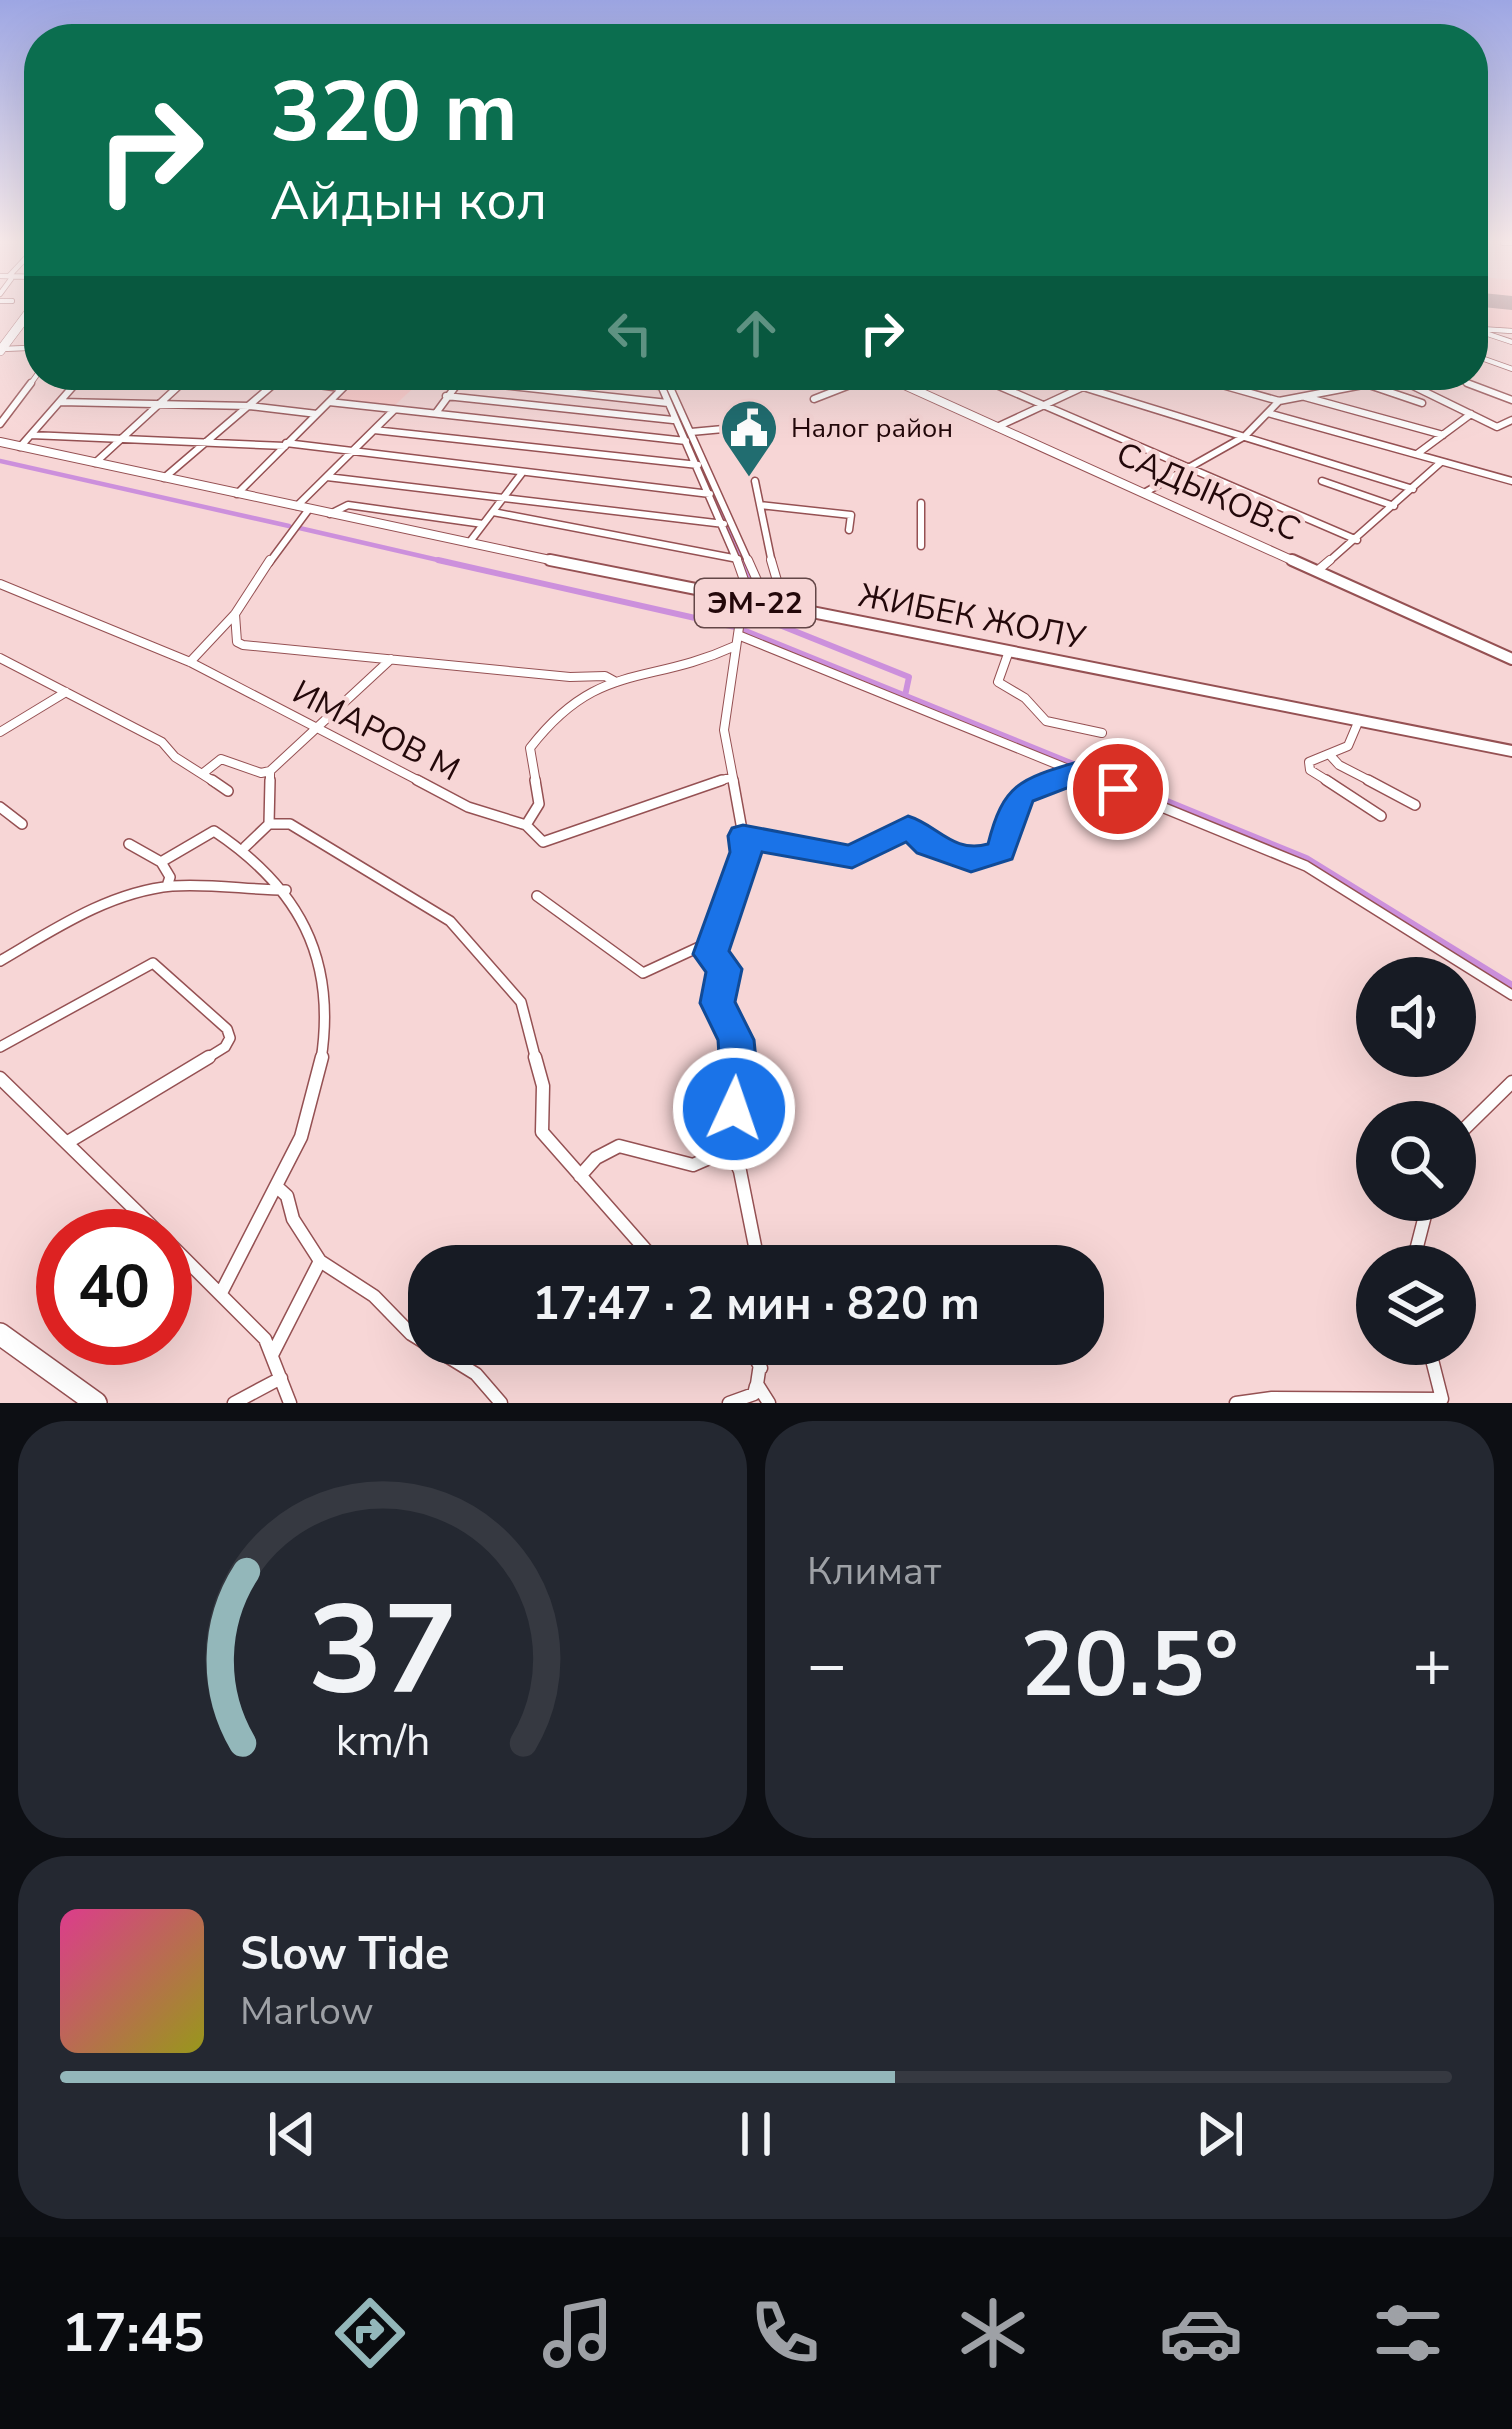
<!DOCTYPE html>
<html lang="ru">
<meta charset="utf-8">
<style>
body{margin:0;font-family:"Nunito Sans",sans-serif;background:#242831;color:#f1f3f6;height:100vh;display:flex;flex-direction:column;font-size:45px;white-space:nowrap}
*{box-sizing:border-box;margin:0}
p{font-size:39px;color:#9ea1a6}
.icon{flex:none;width:66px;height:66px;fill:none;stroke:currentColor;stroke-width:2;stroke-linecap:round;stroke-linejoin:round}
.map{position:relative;height:1403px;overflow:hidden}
.drawer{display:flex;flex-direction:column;gap:18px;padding:18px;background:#0d0f14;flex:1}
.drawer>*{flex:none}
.hud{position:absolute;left:24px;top:24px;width:1464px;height:366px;border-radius:48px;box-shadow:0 12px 48px #0002;background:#0b6e4f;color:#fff;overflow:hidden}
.controls{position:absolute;left:1356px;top:957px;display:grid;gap:24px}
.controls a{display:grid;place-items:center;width:120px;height:120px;border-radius:50%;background:#171b24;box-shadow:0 12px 48px #0002;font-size:60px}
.speed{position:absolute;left:36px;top:1209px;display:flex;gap:24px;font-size:60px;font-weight:700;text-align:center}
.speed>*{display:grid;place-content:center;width:156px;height:156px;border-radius:50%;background:#171b24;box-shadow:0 12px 48px #0002;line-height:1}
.speed .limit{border:18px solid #d22;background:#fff;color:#111}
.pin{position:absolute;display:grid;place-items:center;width:102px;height:102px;color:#fff;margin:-51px;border:6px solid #fff;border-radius:50%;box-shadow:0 3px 12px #0007}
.me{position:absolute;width:132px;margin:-66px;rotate:3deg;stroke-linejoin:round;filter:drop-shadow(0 0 9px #0008)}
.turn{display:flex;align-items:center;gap:42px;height:252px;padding:0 48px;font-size:54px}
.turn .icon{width:156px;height:156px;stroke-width:2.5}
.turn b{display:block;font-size:84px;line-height:102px}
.lanes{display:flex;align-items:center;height:114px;padding:0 48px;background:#0003;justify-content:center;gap:60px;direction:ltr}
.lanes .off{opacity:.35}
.big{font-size:90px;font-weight:700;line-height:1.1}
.drawer .tile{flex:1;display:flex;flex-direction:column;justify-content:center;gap:18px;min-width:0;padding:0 42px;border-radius:48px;background:#242831}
.drawer .dial{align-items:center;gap:0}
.dial svg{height:312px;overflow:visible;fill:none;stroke:#363941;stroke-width:7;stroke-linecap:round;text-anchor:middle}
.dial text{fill:#f1f3f6;stroke:none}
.song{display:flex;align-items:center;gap:36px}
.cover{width:144px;height:144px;border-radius:18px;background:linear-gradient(135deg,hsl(330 70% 55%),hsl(60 70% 35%))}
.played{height:12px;border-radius:6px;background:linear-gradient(90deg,#93b7ba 60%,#363941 60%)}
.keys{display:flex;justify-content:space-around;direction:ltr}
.heat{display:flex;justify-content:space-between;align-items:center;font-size:66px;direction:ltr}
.drawer .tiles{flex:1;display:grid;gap:18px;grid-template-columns:1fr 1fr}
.tile:last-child{grid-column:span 2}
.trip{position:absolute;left:408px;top:1245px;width:696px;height:120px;border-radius:48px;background:#171b24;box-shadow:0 12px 48px #0002;font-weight:700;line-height:120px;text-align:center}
.dock{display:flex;height:192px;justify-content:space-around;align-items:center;background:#090b0e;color:#9ea1a6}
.dock .icon{width:84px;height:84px}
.dock .selected{color:#93b7ba}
.dock b{font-size:54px;color:#f1f3f6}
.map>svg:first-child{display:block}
.built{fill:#fec9c8}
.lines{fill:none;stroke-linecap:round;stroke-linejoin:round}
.canal-far3{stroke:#cc90dc;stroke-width:3}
.canal-far2{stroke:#cc90dc;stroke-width:4.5}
.canal-far1{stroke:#cc90dc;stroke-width:6}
.canal{stroke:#cc90dc;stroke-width:8}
.runway{fill:#a48586;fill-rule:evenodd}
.minor-far4-casing{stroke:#955153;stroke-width:6}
.minor-far3-casing{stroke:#955153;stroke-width:9}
.minor-far2-casing{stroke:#955153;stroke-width:10}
.minor-far1-casing{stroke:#955153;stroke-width:12}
.minor-casing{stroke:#955153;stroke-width:15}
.major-far2-casing{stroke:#955153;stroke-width:8}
.major-far1-casing{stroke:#955153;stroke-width:10}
.major-casing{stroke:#955153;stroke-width:14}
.highway-far1-casing{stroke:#955153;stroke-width:10}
.highway-casing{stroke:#955153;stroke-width:24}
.minor-far4{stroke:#fff;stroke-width:4.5}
.minor-far3{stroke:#fff;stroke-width:6}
.minor-far2{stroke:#fff;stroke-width:8}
.minor-far1{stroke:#fff;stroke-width:9}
.minor{stroke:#fff;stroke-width:12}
.major-far2{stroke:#fff;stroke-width:6}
.major-far1{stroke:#fff;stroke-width:8}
.major{stroke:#fff;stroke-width:10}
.highway-far1{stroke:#fff;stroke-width:9}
.highway{stroke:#fff;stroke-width:21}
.route{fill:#1a73e8;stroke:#114b97;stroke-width:3}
.labels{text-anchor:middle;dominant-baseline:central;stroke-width:9;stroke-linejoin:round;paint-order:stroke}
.far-poi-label{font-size:27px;fill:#23080a;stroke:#f7d6d6;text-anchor:start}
.shield{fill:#f7d6d6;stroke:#634647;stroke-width:3}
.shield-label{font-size:30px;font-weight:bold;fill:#23080a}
.street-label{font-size:33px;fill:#23080a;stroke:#f7d6d6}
</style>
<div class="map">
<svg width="1512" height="1403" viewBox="0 0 1512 1403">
<rect width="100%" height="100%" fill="#f7d6d6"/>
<!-- built -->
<path class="built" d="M1473,276L1512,280V330L1473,327Z
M364,375H397L423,379L395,405L339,399Z"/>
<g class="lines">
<!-- canal-far3 -->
<path class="canal-far3" d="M662,375L667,386"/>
<!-- canal-far2 -->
<path class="canal-far2" d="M665,383L745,563
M0,461L289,526
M295,527L451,563"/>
<!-- canal-far1 -->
<path class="canal-far1" d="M438,560L735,627
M743,560L761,600
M772,622L909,677L905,696
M743,630L1120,783"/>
<!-- canal -->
<path class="canal" d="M1113,780L1306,859L1512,986"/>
<!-- runway -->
<path class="runway" d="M1473,292L1512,296V310L1473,306Z"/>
<!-- minor-far4 casing -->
<g class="minor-far4-casing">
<path id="minor-far4" d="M1503,243H1512
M10,275L39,244
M0,276L39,277
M0,294L11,279
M0,301H12
M1473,329L1512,342
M1480,329L1512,331
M1,349L28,348
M1473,355L1512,369
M289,375L291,381L325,386
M545,375L659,386
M657,375L662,386
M665,375L670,386
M974,375L999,386
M1049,375L1078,386
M1188,375L1225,386
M1447,375L1475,386
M458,380L510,386
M29,386L39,372
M74,386L83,375
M178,386L190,375
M272,386L284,375
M345,386L356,375
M455,386L463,375
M847,386L874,375
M1357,386L1397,378L1413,386"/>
</g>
<!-- minor-far3 casing -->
<g class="minor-far3-casing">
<path id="minor-far3" d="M303,383L341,388
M483,383L668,403
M627,383L662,386
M660,383L738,563
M668,383L749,563
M992,383L1357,540
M1070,383L1082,387
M1215,383L1279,401L1373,383
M1407,383L1497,427L1512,420
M1467,383L1512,400
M1369,385L1422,403
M446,396L673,420
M1305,397L1443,435
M814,399L855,383
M60,402L249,406L317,414
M329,402L686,441
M436,413L458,383
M1268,413L1512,481
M0,424L31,383
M997,427L1083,387L1413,489
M374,430L698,465
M691,432L734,428
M31,435L285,446
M286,443L710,494
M20,447L76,383
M1417,454L1471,414
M95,463L182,383
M327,477L724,524
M164,478L275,383
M755,481L772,563
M1322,481L1394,506
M1144,493L1245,436L1279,401
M237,494L348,383
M921,503V546
M760,505L851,515L849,530
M297,506L394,410
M493,512L738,559
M330,514L348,505L483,524
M469,543L522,473
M269,563L309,509
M1327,563L1440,463"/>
</g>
<!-- minor-far2 casing -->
<g class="minor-far2-casing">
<path id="minor-far2" d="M737,560L751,600
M748,560L767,603
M771,560L785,608
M1317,571L1330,560
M0,584L190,662L423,783
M235,614L237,642L243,645L570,677L605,676L616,682
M738,635L1103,783
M1009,651L998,682L1025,698L1046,721L1102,733
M0,658L162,742L175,757L216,783
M190,662L235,614L270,560
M0,732L66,692
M1329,754L1339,765L1374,783
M270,771L391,659
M202,774L221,759L261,773L270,771
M270,783V772
M536,783L530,748C598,660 646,687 735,646
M713,783L732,777
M734,783L724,730L743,600
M1046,783L1077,772
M1331,783L1310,770L1309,762L1348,746L1359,720"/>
</g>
<!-- minor-far1 casing -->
<g class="minor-far1-casing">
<path id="minor-far1" d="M212,780L228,791
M417,780L468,807L526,825L543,842L722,780
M733,780L746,852L710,954L725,969L717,1003L736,1040L738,1060
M1096,780L1306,866L1512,995
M1326,780L1381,816
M1368,780L1415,805
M0,807L22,824
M269,824H290L450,921L521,1002L536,1060
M269,824L270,780
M526,825L539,804L535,780
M743,836L852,857L908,827C938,853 962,861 1001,851C1010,815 1018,794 1054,780
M129,844L161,862L170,877L167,886
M245,847L269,824
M161,862L214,831C298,887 337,957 321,1060
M537,896L643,973L710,942
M0,961C53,930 109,892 172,886C210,883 248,890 286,890
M0,1047L153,963L227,1029L230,1038L225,1047L204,1060"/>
</g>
<!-- minor casing -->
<g class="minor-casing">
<path id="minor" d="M535,1057L543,1086L542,1132L660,1266
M738,1057L730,1149L740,1171L759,1266
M0,1078L162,1236
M1455,1138L1512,1082
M68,1142L209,1057
M580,1176L596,1158L619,1146L693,1165L730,1149
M276,1186L287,1196L293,1219L320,1261L374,1296L411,1334L476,1374L501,1403
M165,1239L265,1339L290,1403
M1412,1266L1429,1200
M222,1291L301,1137L322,1057
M747,1344L761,1368
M763,1344L757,1384L769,1403
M272,1355L320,1261
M234,1403L281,1378
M729,1403L754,1394L756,1386
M1236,1403L1272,1398L1442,1399L1428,1344"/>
</g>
<!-- major-far2 casing -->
<g class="major-far2-casing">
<path id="major-far2" d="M883,375L907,386"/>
</g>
<!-- major-far1 casing -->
<g class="major-far1-casing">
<path id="major-far1" d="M900,383L1298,563
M0,442L564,563"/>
</g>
<!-- major casing -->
<g class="major-casing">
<path id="major" d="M550,560L1512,751
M1292,560L1512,659"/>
</g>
<!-- highway-far1 casing -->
<g class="highway-far1-casing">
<path id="highway-far1" d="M0,351L39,299"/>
</g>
<!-- highway casing -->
<g class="highway-casing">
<path id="highway" d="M0,1334L96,1403"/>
</g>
<!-- minor-far4 -->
<use href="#minor-far4" class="minor-far4"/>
<!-- minor-far3 -->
<use href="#minor-far3" class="minor-far3"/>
<!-- minor-far2 -->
<use href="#minor-far2" class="minor-far2"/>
<!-- minor-far1 -->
<use href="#minor-far1" class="minor-far1"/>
<!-- minor -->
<use href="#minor" class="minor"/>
<!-- major-far2 -->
<use href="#major-far2" class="major-far2"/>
<!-- major-far1 -->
<use href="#major-far1" class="major-far1"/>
<!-- major -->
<use href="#major" class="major"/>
<!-- highway-far1 -->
<use href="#highway-far1" class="highway-far1"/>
<!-- highway -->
<use href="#highway" class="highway"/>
</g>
<!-- sky -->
<linearGradient id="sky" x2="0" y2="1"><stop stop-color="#9da6e3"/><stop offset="0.55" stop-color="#fbeded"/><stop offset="1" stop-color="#fbeded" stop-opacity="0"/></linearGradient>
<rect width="1512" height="439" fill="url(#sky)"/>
<!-- route -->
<path class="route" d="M1077,762L1129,782L1133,789L1118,800L1077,784L1033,801L1012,859L971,872L917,853L906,842L852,868L762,852L729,951L742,969L735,1002L754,1040L757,1070L748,1122L734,1127L721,1122L715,1109L720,1070L718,1040L700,1003L706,972L693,954L730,852L728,836L732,828L743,825L848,845L908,816C938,825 953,854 988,844C1003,784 1020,779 1077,762Z"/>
<!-- icons -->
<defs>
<g id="civic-pin" transform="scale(3)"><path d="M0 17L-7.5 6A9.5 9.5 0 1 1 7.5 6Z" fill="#216d70" stroke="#f7d6d6"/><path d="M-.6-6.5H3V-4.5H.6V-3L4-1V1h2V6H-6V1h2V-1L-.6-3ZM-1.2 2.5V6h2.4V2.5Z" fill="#fff"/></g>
</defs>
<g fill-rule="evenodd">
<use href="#civic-pin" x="749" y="428"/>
</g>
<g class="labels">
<!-- far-poi labels -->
<g class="far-poi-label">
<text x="791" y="428">Налог район</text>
</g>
<!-- shield labels -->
<rect class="shield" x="695" y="579" width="120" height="48" rx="9"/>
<g class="shield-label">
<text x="755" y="603">ЭМ-22</text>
</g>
<!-- street labels -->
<g class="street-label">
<text transform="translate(1208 492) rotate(24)">САДЫКОВ.С</text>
<text transform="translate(972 617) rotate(11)">ЖИБЕК ЖОЛУ</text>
<text transform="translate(376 731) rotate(27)">ИМАРОВ М</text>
</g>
</g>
</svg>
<div class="controls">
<a><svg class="icon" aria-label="sound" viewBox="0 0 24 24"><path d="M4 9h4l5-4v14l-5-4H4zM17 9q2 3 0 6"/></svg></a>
<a><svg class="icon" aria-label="search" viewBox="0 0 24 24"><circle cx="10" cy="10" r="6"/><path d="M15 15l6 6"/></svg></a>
<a><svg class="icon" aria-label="layers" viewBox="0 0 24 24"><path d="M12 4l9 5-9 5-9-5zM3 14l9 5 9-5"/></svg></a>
</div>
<div class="speed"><div class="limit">40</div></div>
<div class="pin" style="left:1118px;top:789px;background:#d93025"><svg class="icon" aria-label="arrive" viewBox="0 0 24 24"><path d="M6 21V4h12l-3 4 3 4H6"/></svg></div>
<svg class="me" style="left:734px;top:1109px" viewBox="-20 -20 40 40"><circle r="17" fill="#1a73e8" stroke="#fff" stroke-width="3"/><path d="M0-11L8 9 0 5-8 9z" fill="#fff"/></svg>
<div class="trip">17:47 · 2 мин · 820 m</div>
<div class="hud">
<div class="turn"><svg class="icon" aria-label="right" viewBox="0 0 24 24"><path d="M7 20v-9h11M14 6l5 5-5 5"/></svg><div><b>320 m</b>Айдын кол</div></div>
<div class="lanes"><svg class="icon off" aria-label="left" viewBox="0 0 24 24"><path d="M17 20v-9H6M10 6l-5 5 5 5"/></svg><svg class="icon off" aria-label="ahead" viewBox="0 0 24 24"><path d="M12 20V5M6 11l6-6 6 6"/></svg><svg class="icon" aria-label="right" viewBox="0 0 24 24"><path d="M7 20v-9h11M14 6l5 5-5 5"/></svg></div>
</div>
</div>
<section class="drawer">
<div class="tiles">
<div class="tile dial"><svg viewBox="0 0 100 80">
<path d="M14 69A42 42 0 1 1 86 69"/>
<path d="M14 69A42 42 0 0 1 15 25" stroke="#93b7ba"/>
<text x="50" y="56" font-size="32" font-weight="700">37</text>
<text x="50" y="72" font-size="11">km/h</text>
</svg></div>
<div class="tile"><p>Климат</p>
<div class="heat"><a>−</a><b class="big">20.5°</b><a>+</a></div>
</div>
<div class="tile">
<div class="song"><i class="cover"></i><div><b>Slow Tide</b><p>Marlow</p></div></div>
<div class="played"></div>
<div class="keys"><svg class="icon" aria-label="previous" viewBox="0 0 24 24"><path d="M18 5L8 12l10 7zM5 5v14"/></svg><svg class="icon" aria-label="pause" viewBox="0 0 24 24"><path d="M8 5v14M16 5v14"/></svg><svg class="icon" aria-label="next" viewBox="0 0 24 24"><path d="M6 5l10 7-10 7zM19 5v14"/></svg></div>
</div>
</div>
</section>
<nav class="dock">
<b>17:45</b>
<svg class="icon selected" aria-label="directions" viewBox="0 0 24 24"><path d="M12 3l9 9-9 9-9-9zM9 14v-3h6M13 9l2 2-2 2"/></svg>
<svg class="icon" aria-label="music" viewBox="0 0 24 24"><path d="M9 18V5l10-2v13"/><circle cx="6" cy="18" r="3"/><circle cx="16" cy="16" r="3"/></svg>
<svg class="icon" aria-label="phone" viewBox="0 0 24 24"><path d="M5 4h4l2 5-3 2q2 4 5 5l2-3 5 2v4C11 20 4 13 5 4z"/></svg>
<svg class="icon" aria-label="climate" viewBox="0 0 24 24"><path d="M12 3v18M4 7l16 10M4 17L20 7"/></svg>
<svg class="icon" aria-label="car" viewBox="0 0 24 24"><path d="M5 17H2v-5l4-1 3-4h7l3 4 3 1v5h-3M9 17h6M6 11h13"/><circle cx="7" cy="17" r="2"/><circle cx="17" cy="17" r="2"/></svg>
<svg class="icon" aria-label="filters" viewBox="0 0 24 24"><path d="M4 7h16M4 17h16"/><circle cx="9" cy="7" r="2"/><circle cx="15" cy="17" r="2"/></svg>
</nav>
